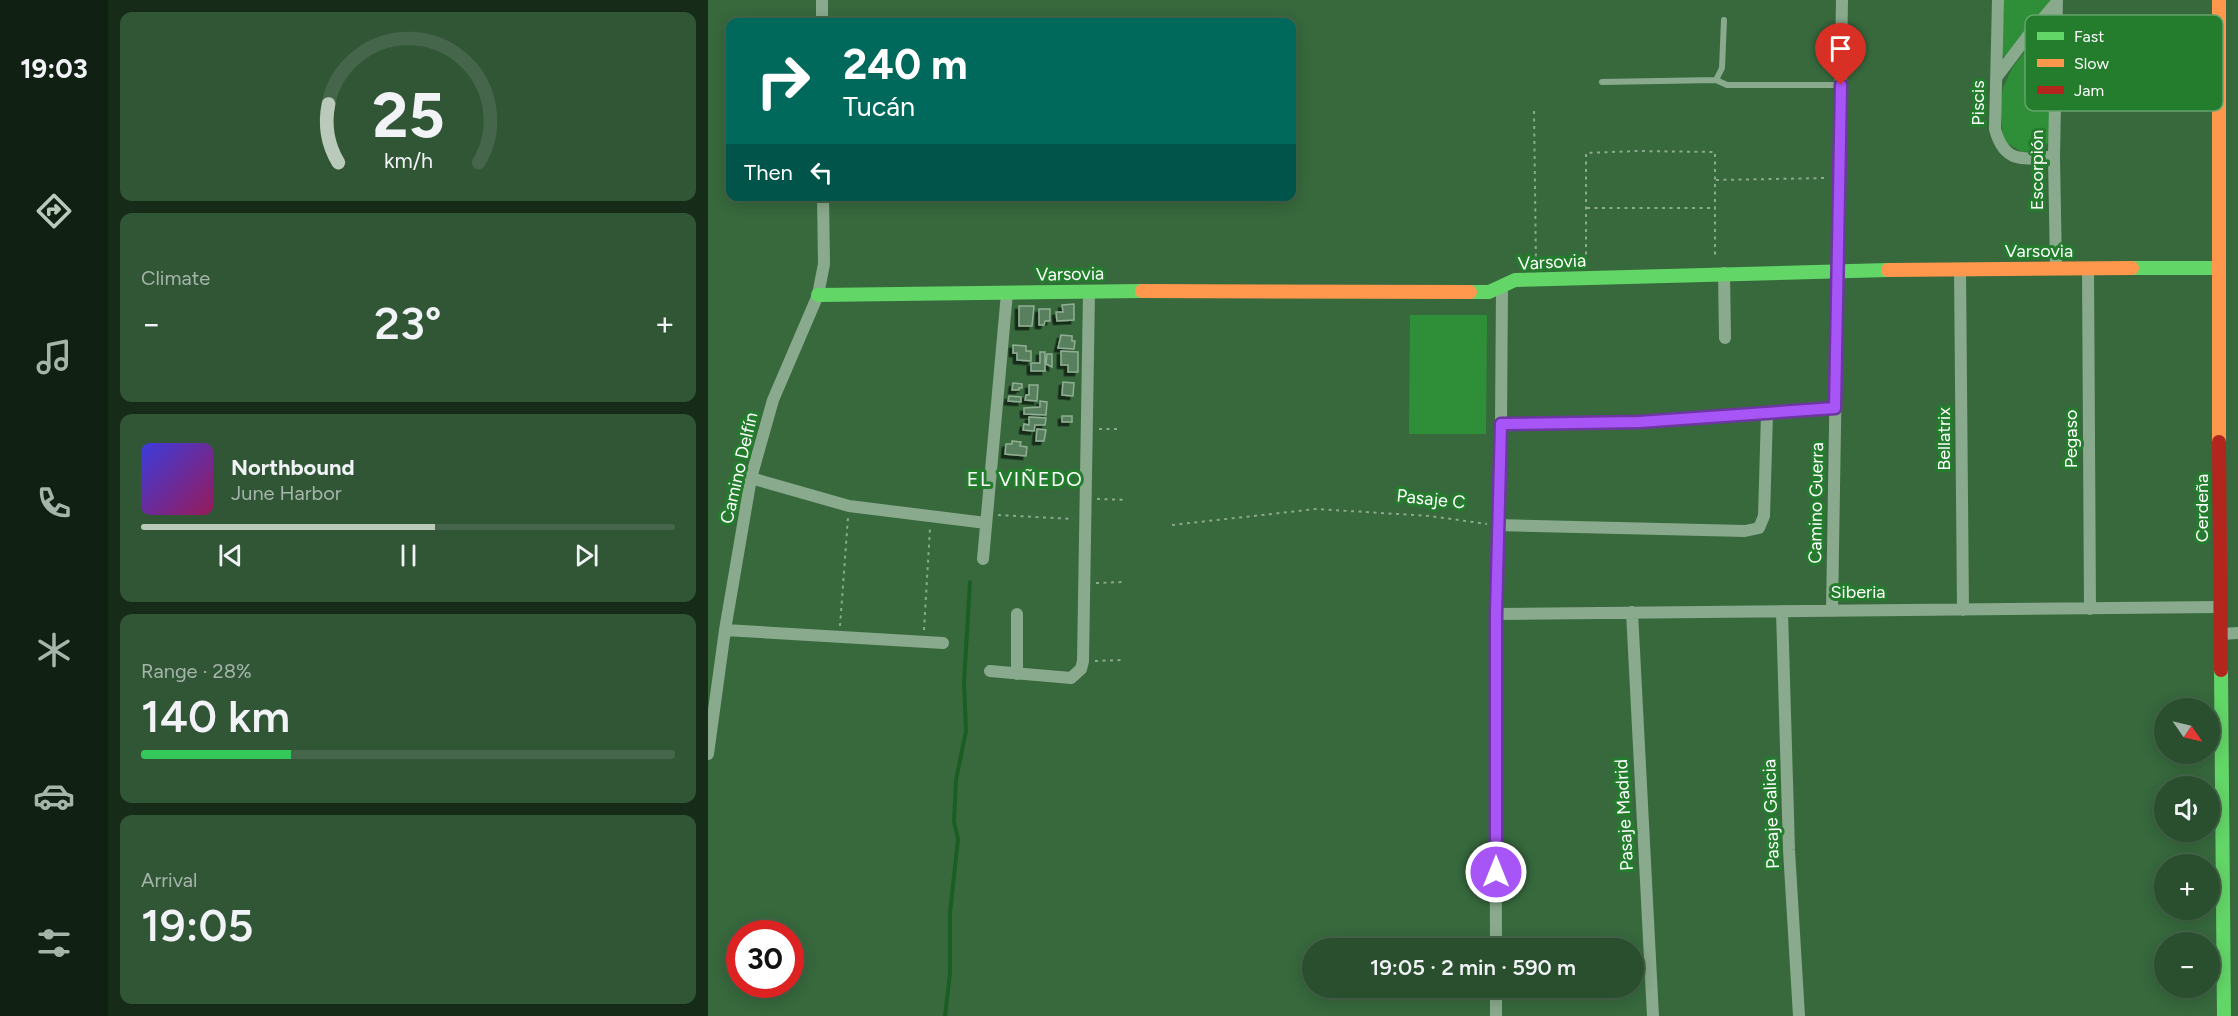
<!DOCTYPE html>
<meta charset="utf-8">
<style>
body{margin:0;font-family:Figtree,sans-serif;background:#315636;color:#f1f3f6;height:100vh;display:flex;flex-direction:column;font-size:22px;white-space:nowrap}
*{box-sizing:border-box;margin:0}
p{font-size:20px;color:#a5b5aa}
.icon{flex:none;width:33px;height:33px;fill:none;stroke:currentColor;stroke-width:2;stroke-linecap:round;stroke-linejoin:round}
.map{position:relative;flex:1;overflow:hidden}
.side{display:flex;flex-direction:column;gap:12px;padding:12px;background:#172b19;width:600px}
.side>*{flex:none}
.banner{position:absolute;left:18px;top:18px;width:570px;height:183px;border-radius:12px;box-shadow:0 3px 15px #0003,0 0 0 2px #45664a;background:#00695c;color:#fff;overflow:hidden}
.needle{width:39px;rotate:124deg}
.tools{position:absolute;left:1446px;top:698px;display:grid;gap:12px}
.tools a{display:grid;place-items:center;width:66px;height:66px;border-radius:50%;background:#294f2e;box-shadow:0 3px 15px #0003,0 0 0 2px #45664a;font-size:30px}
.speed{position:absolute;left:18px;top:920px;display:flex;gap:12px;font-size:30px;font-weight:700;text-align:center}
.speed>*{display:grid;place-content:center;width:78px;height:78px;border-radius:50%;background:#294f2e;box-shadow:0 3px 15px #0003,0 0 0 2px #45664a;line-height:1}
.speed .limit{border:9px solid #d22;background:#fff;color:#111}
.pin{position:absolute;display:grid;place-items:center;width:51px;height:51px;color:#fff;margin:-62px -26px;border-radius:50% 50% 50% 0;rotate:-45deg;box-shadow:0 0 6px #0007}
.pin .icon{rotate:45deg}
.me{position:absolute;width:66px;margin:-33px;rotate:0deg;stroke-linejoin:round;filter:drop-shadow(0 0 4px #0008)}
.turn{display:flex;align-items:center;gap:21px;height:126px;padding:0 18px;font-size:27px}
.turn .icon{width:78px;height:78px;stroke-width:2.5}
.turn b{display:block;font-size:42px;line-height:51px}
.then{display:flex;align-items:center;height:57px;padding:0 18px;background:#0003;gap:12px;font-size:22px}
.big{font-size:45px;font-weight:600;line-height:1.1}
.side .card{flex:1;display:flex;flex-direction:column;justify-content:center;gap:9px;min-width:0;padding:0 21px;border-radius:12px;background:#315636}
.side .dial{align-items:center;gap:0}
.dial svg{height:156px;overflow:visible;fill:none;stroke:#45664a;stroke-width:7;stroke-linecap:round;text-anchor:middle}
.dial text{fill:#f1f3f6;stroke:none}
.song{display:flex;align-items:center;gap:18px}
.cover{width:72px;height:72px;border-radius:9px;background:linear-gradient(135deg,hsl(240 70% 55%),hsl(330 70% 35%))}
.played{height:6px;border-radius:3px;background:linear-gradient(90deg,#b9cabb 55%,#45664a 55%)}
.keys{display:flex;justify-content:space-around;direction:ltr}
.heat{display:flex;justify-content:space-between;align-items:center;font-size:33px;direction:ltr}
.charge{height:9px;border-radius:4px;background:linear-gradient(90deg,#34c759 28%,#45664a 0)}
.trip{position:absolute;left:594px;top:938px;width:342px;height:60px;border-radius:30px;background:#294f2e;box-shadow:0 3px 15px #0003,0 0 0 2px #45664a;font-weight:600;line-height:60px;text-align:center}
main{display:flex;flex:1;min-height:0}
.dock{display:flex;flex-direction:column;width:108px;justify-content:space-around;align-items:center;background:#102012;color:#a5b5aa}
.dock .icon{width:42px;height:42px}
.dock .selected{color:#b9cabb}
.dock b{font-size:27px;color:#f1f3f6}
.map>svg:first-child{display:block}
.green{fill:#2e8f38}
.lines{fill:none;stroke-linecap:round;stroke-linejoin:round}
.stream{stroke:#1b5e23;stroke-width:4}
.building{fill:#59805e;stroke:#90ae93;stroke-width:1.5;filter:url(#shadow)}
.path{stroke:#89aa8c;stroke-width:2;stroke-dasharray:3 4.5;stroke-linecap:butt}
.lane{stroke:#89aa8c;stroke-width:6}
.street{stroke:#89aa8c;stroke-width:12}
.fast{stroke:#63d668;stroke-width:14}
.slow{stroke:#ff974d;stroke-width:14}
.jam{stroke:#b3261e;stroke-width:14}
.route-casing{stroke:#6d37a1;stroke-width:15}
.route{stroke:#a855f7;stroke-width:10}
.labels{text-anchor:middle;dominant-baseline:central;stroke-width:6;stroke-linejoin:round;paint-order:stroke}
.street-label{font-size:18px;fill:#fff;stroke:#237d2d}
.neighbourhood-label{font-size:20px;letter-spacing:1.5px;fill:#fff;stroke:#237d2d}
.key{fill:#237d2d;stroke:#65a46c;stroke-width:1.5}
.key-label{font-size:16px;fill:#fff}
</style>
<main>
<nav class="dock">
<b>19:03</b>
<svg class="icon selected" aria-label="directions" viewBox="0 0 24 24"><path d="M12 3l9 9-9 9-9-9zM9 14v-3h6M13 9l2 2-2 2"/></svg>
<svg class="icon" aria-label="music" viewBox="0 0 24 24"><path d="M9 18V5l10-2v13"/><circle cx="6" cy="18" r="3"/><circle cx="16" cy="16" r="3"/></svg>
<svg class="icon" aria-label="phone" viewBox="0 0 24 24"><path d="M5 4h4l2 5-3 2q2 4 5 5l2-3 5 2v4C11 20 4 13 5 4z"/></svg>
<svg class="icon" aria-label="climate" viewBox="0 0 24 24"><path d="M12 3v18M4 7l16 10M4 17L20 7"/></svg>
<svg class="icon" aria-label="car" viewBox="0 0 24 24"><path d="M5 17H2v-5l4-1 3-4h7l3 4 3 1v5h-3M9 17h6M6 11h13"/><circle cx="7" cy="17" r="2"/><circle cx="17" cy="17" r="2"/></svg>
<svg class="icon" aria-label="filters" viewBox="0 0 24 24"><path d="M4 7h16M4 17h16"/><circle cx="9" cy="7" r="2"/><circle cx="15" cy="17" r="2"/></svg>
</nav>
<section class="side">
<div class="card dial"><svg viewBox="0 0 100 80">
<path d="M14 69A42 42 0 1 1 86 69"/>
<path d="M14 69A42 42 0 0 1 9 39" stroke="#b9cabb"/>
<text x="50" y="56" font-size="32" font-weight="700">25</text>
<text x="50" y="72" font-size="11">km/h</text>
</svg></div>
<div class="card"><p>Climate</p>
<div class="heat"><a>−</a><b class="big">23°</b><a>+</a></div>
</div>
<div class="card">
<div class="song"><i class="cover"></i><div><b>Northbound</b><p>June Harbor</p></div></div>
<div class="played"></div>
<div class="keys"><svg class="icon" aria-label="previous" viewBox="0 0 24 24"><path d="M18 5L8 12l10 7zM5 5v14"/></svg><svg class="icon" aria-label="pause" viewBox="0 0 24 24"><path d="M8 5v14M16 5v14"/></svg><svg class="icon" aria-label="next" viewBox="0 0 24 24"><path d="M6 5l10 7-10 7zM19 5v14"/></svg></div>
</div>
<div class="card"><p>Range · 28%</p><b class="big">140 km</b><div class="charge"></div></div>
<div class="card"><p>Arrival</p><b class="big">19:05</b></div>
</section>
<div class="map">
<svg width="1530" height="1016" viewBox="0 0 1530 1016">
<defs>
<filter id="shadow"><feDropShadow dx="-3.5" dy="3.5" stdDeviation="0" flood-color="#0009"/></filter>
</defs>
<rect width="100%" height="100%" fill="#37693d"/>
<!-- green -->
<path class="green" d="M1296,0H1343L1297,58L1294,53Z
M1341,21L1343,22L1341,142L1332,150L1314,152L1299,143L1295,137L1292,105L1295,88L1304,68Z
M702,315H779L778,434H701Z"/>
<g class="lines">
<!-- stream -->
<path class="stream" d="M237,1016L242,973V913L250,839L246,822L248,780L258,731L256,682L262,582"/>
</g>
<!-- building -->
<path class="building" d="M366,304V320L349,321L348,312H355L354,305Z
M311,306H326L324,326H311Z
M331,309H342V321H337L336,325H331Z
M353,335L364,336V341H367L366,349L350,348Z
M305,345L318,346V351H323V361L309,360V353H305Z
M353,351L370,352V372H360V365H353Z
M332,352H337V371H323V363H332Z
M339,354H344V367L338,364Z
M355,382L366,383L365,396L354,395Z
M305,383L314,384V388H311V390H304Z
M321,385H330L329,401L317,400L318,395H321Z
M301,396L313,397V402L300,401Z
M332,401L339,402L338,415L316,414V408L332,407Z
M354,416H364V422H354Z
M321,417L338,418L337,425H327L326,431L315,430L316,424L321,425Z
M329,429L338,430L336,441H328Z
M304,441L313,442L312,446L319,447L318,456L297,454L298,444H304Z"/>
<g class="lines">
<!-- path -->
<path class="path" d="M826,111L828,265
M1008,180L1119,178
M879,208H1007
M878,262V153L929,151L1007,152V258
M391,429H412
M389,499L419,500
M290,515L365,519
M464,525L608,509L722,516L779,524
M388,583L416,582
M132,626L140,518
M216,630L222,528
M387,661L413,660"/>
<!-- lane -->
<path class="lane" d="M1008,80L1014,68L1016,20
M894,82L1008,80L1019,85H1132"/>
<!-- street -->
<path class="street" d="M114,0V22
M1290,0L1287,129C1296,164 1316,160 1346,156
M1288,78L1319,37L1348,3
M1380,268L1382,609
M1252,269L1255,610
M1348,269L1346,156L1349,0
M1016,273L1017,338
M793,424L931,422L1127,408
M43,478L141,506L278,523
M790,525L1037,531L1051,528L1056,516L1059,414
M275,559L299,293
M1074,611L1081,850L1091,1016
M1124,611L1134,0
M924,612L945,1016
M309,614V674
M787,614L1513,607
M17,630L235,643
M1513,634L1530,633
M282,671L363,678L373,669L375,661L381,292
M0,754L17,630L43,478L65,400L110,295L116,264L115,196
M650,946L665,948
M764,948L788,942
M788,948L787,614L793,424L794,286
M788,987V1016"/>
<!-- fast -->
<path class="fast" d="M1424,268H1510
M762,292H781L807,280L1180,270
M110,295L434,291
M1513,670L1516,1016"/>
<!-- slow -->
<path class="slow" d="M1511,0V442
M1180,270L1424,268
M434,291L762,292"/>
<!-- jam -->
<path class="jam" d="M1511,442L1513,670"/>
</g>
<g class="lines">
<!-- route casing -->
<g class="route-casing">
<path id="route" d="M788,872V614L793,424L931,422L1127,408L1133,85"/>
</g>
<!-- route -->
<use href="#route" class="route"/>
</g>
<g class="labels">
<!-- street labels -->
<g class="street-label">
<text transform="translate(1270 103) rotate(-90)">Piscis</text>
<text transform="translate(1329 170) rotate(-90)">Escorpión</text>
<text x="1331" y="251">Varsovia</text>
<text transform="translate(844 262) rotate(-3)">Varsovia</text>
<text transform="translate(362 274) rotate(-1)">Varsovia</text>
<text transform="translate(1236 439) rotate(-90)">Bellatrix</text>
<text transform="translate(1363 439) rotate(-90)">Pegaso</text>
<text transform="translate(31 468) rotate(-77)">Camino Delfín</text>
<text transform="translate(723 499) rotate(6)">Pasaje C</text>
<text transform="translate(1108 503) rotate(-89)">Camino Guerra</text>
<text transform="translate(1494 508) rotate(-90)">Cerdeña</text>
<text x="1150" y="592">Siberia</text>
<text transform="translate(1063 814) rotate(-92)">Pasaje Galicia</text>
<text transform="translate(916 815) rotate(-93)">Pasaje Madrid</text>
</g>
<!-- neighbourhood labels -->
<g class="neighbourhood-label">
<text x="317" y="479">EL VIÑEDO</text>
</g>
</g>
<!-- legend -->
<rect x="1317" y="15" width="198" height="96" rx="9" class="key"/>
<rect x="1329" y="32" width="27" height="8" fill="#63d668"/>
<rect x="1329" y="59" width="27" height="8" fill="#ff974d"/>
<rect x="1329" y="86" width="27" height="8" fill="#b3261e"/>
<g class="key-label">
<text x="1366" y="42">Fast</text>
<text x="1366" y="69">Slow</text>
<text x="1366" y="96">Jam</text>
</g>
</svg>
<div class="tools">
<a><svg class="needle" viewBox="-14 -14 28 28"><path d="M0-13l5 13h-10z" fill="#e53935"/><path d="M0 13l5-13h-10z" fill="#a5b5aa"/></svg></a>
<a><svg class="icon" aria-label="sound" viewBox="0 0 24 24"><path d="M4 9h4l5-4v14l-5-4H4zM17 9q2 3 0 6"/></svg></a>
<a>+</a>
<a>−</a>
</div>
<div class="speed"><div class="limit">30</div></div>
<div class="pin" style="left:1133px;top:85px;background:#d93025"><svg class="icon" aria-label="arrive" viewBox="0 0 24 24"><path d="M6 21V4h12l-3 4 3 4H6"/></svg></div>
<svg class="me" style="left:788px;top:872px" viewBox="-20 -20 40 40"><circle r="17" fill="#a855f7" stroke="#fff" stroke-width="3"/><path d="M0-11L8 9 0 5-8 9z" fill="#fff"/></svg>
<div class="trip">19:05 · 2 min · 590 m</div>
<div class="banner">
<div class="turn"><svg class="icon" aria-label="right" viewBox="0 0 24 24"><path d="M7 20v-9h11M14 6l5 5-5 5"/></svg><div><b>240 m</b>Tucán</div></div>
<div class="then">Then<svg class="icon" aria-label="left" viewBox="0 0 24 24"><path d="M17 20v-9H6M10 6l-5 5 5 5"/></svg></div>
</div>
</div>
</main>
